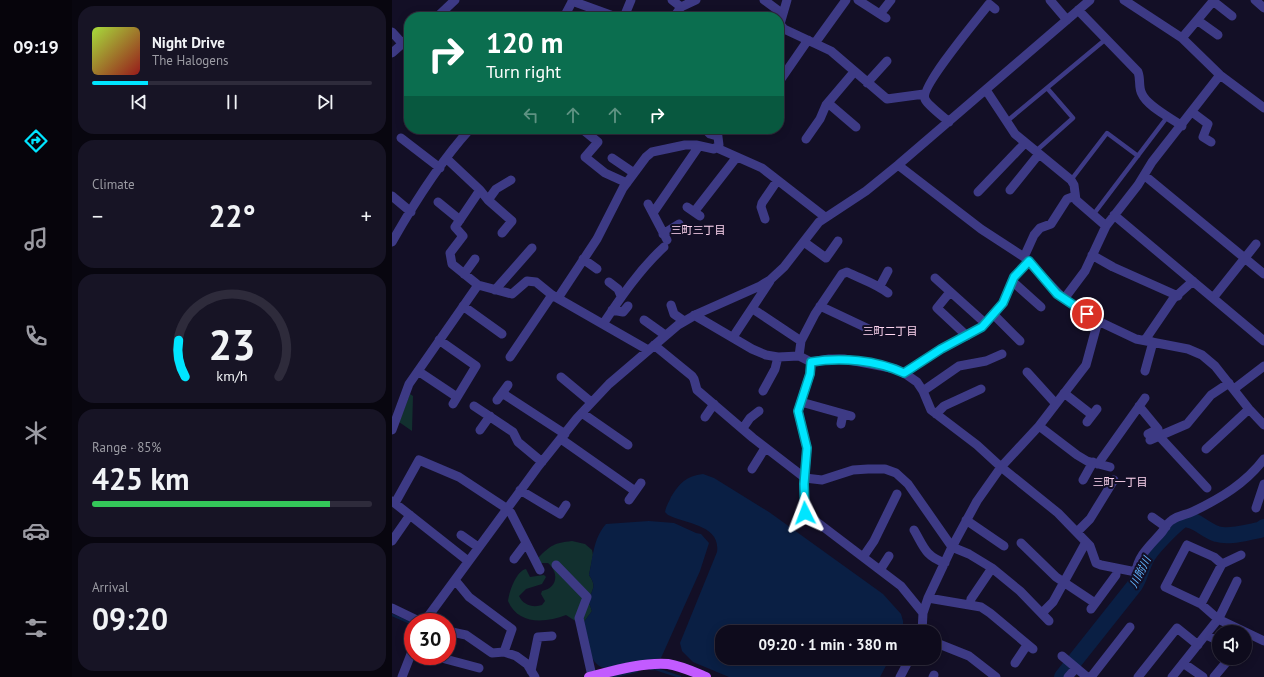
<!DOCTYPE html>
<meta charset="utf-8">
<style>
body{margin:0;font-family:"PT Sans","Noto Sans JP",sans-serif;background:#171425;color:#f1f3f6;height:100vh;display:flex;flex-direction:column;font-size:15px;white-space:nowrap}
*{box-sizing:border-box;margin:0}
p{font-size:13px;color:#9b9ba3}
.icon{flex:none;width:22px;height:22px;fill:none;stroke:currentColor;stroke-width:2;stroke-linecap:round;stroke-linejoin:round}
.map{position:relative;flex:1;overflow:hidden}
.side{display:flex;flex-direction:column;gap:6px;padding:6px;background:#08060f;width:320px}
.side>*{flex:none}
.banner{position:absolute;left:12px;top:12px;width:380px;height:122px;border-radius:16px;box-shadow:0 2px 10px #0003,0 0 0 1px #2e2b3b;background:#0b6e4f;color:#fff;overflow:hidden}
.controls{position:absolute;left:820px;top:625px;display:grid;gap:8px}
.controls a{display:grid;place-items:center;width:40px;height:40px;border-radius:50%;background:#0e0b1c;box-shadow:0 2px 10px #0003,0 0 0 1px #2e2b3b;font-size:20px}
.speed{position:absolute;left:12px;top:613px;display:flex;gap:8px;font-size:20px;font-weight:700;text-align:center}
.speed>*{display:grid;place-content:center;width:52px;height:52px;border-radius:50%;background:#0e0b1c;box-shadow:0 2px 10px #0003,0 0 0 1px #2e2b3b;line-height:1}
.speed .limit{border:6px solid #d22;background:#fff;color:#111}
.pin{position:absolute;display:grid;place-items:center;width:34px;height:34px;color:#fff;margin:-17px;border:2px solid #fff;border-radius:50%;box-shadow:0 1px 4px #0007}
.me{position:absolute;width:44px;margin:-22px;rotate:357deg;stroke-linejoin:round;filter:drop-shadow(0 0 3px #0008)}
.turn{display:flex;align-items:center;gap:14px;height:84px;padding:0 16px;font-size:18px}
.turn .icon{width:52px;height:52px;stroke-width:2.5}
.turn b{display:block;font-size:28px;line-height:34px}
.lanes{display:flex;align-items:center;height:38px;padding:0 16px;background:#0003;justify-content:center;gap:20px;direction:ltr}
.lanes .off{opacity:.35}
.big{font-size:30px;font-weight:800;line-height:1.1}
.side .card{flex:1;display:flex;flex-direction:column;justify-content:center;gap:6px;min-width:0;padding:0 14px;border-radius:16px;background:#171425}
.side .dial{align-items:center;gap:0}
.dial svg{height:104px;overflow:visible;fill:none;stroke:#2e2b3b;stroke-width:7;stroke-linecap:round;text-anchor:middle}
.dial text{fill:#f1f3f6;stroke:none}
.song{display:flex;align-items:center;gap:12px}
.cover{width:48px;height:48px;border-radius:6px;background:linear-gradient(135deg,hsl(80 70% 55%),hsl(0 70% 35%))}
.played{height:4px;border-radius:2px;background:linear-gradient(90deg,#00e5ff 20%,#2e2b3b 20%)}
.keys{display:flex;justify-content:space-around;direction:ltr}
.heat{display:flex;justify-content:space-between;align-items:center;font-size:22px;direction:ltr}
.charge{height:6px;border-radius:3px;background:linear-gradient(90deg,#34c759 85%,#2e2b3b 0)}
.trip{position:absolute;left:323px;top:625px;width:226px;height:40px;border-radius:16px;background:#0e0b1c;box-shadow:0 2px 10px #0003,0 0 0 1px #2e2b3b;font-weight:800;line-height:40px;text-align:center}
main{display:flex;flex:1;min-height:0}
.tab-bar{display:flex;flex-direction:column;width:72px;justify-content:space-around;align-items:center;background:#06040b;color:#9b9ba3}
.tab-bar .icon{width:28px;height:28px}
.tab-bar .on{color:#00e5ff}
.tab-bar b{font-size:18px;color:#f1f3f6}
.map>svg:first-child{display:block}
.green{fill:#12302f}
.water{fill:#0a1f44}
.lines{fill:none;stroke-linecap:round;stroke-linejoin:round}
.stream{stroke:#0a1f44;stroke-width:2.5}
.river{stroke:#0a1f44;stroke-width:16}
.lane{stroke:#3d3a85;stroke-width:4.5}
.street{stroke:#3d3a85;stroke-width:9}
.primary{stroke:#c25bff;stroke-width:10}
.route-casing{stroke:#0095a6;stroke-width:10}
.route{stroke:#00e5ff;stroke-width:7}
.labels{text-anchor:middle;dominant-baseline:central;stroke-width:4;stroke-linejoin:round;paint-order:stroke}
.neighbourhood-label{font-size:11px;fill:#ffd6f0;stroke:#130f26}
.water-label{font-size:11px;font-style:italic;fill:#62b6ff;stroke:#130f26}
</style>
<main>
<nav class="tab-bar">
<b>09:19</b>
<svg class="icon on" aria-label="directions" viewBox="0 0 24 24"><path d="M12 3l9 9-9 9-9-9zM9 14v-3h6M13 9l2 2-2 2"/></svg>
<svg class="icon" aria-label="music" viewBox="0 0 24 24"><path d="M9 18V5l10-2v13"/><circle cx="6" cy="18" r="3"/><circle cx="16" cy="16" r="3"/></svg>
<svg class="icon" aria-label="phone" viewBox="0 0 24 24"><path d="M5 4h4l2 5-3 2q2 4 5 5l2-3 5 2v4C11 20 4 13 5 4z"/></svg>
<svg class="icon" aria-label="climate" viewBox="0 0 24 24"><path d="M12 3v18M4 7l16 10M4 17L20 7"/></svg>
<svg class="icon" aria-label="car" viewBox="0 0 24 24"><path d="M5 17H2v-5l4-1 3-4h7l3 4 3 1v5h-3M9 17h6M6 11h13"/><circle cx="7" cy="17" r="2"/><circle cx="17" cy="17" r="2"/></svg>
<svg class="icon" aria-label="filters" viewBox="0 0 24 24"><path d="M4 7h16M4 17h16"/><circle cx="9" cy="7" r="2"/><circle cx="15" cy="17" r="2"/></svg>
</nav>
<section class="side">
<div class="card">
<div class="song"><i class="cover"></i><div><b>Night Drive</b><p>The Halogens</p></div></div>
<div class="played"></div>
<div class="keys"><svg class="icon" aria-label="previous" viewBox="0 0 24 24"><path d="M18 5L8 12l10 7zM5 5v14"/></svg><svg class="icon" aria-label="pause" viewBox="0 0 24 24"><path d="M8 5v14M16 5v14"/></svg><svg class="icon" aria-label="next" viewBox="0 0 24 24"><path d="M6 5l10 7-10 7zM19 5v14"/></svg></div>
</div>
<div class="card"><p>Climate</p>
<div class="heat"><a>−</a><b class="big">22°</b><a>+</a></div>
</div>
<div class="card dial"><svg viewBox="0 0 100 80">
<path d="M14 69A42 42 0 1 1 86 69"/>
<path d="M14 69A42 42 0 0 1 9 41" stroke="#00e5ff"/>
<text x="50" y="56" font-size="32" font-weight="700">23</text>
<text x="50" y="72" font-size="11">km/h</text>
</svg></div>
<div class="card"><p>Range · 85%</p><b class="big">425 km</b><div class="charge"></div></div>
<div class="card"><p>Arrival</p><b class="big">09:20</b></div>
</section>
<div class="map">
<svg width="872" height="677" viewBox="0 0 872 677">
<rect width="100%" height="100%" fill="#130f26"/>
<!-- green -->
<path class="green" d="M18,394L21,396L20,431L7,422Z
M180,541L193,544L200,550L201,555L197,575C206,588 199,589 197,601C197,603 199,608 200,611L191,623L185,622L174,615C153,623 126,625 116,601C117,592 124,571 134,569L138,577L152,575L154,577L150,584L134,589L127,596C131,605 141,608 150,605L153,601L149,594L150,591C166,588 167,572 156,563H148L146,558C159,545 162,543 180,541Z"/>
<!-- water -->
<path class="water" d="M311,474L322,478L377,512L491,594L509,614L511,621V632H330V658H498L488,677H337L301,662L290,651L288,643L325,552C329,525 294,524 276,515L273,512C274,506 277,502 279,497C288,483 294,476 311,474Z
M257,521L282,523L304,533L309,534L317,543L308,571L269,658L212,668C196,664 194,637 191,623L200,611C199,608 197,603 197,601C199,589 206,588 197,575C201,557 201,539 214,524Z"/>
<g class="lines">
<!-- stream -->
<path class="stream" d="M0,615L21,624
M259,669H264L288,677
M220,677L245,671"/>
<!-- river -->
<path class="river" d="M670,677L743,585C748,577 749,570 753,561C757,550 781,527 791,519C805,519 812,530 825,534C837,538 855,532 868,530L872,527"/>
<!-- lane -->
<path class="lane" d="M614,122L714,39
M644,151L681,118L655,88
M679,180L715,133L746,156
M701,215L776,116"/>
<!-- street -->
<path class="street" d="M280,0L289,7
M372,0L391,14
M395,0L388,24L392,29L439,51L495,99L532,94
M466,0L494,18
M658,0L675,20
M732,0L790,38L828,75L872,108
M863,0L872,8
M180,1L224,17
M821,1L840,16
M686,10L746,72C749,80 746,87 750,94C755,106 779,118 790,126
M488,14L499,0
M45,17L63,0
M172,17L181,0
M232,17L239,0
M282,17L289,7L304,0
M805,20L826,35
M0,32L10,43
M790,38L822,0
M423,43L454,0
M0,53L17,38
M828,75L760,162L746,185L714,226L693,271L672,299L706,321L744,339L796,349L810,355L823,366L857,409L872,425
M389,79L416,40
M475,83L495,61
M594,90L623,134L679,180L682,185L684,200L714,226
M436,103L464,127
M800,112L816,124L811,137L819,142
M557,122C552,117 535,105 533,99C528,87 587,17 597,4L603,9
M190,129L206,142L193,157L213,173L235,183
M313,129L318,134L325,136
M9,138L48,168
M414,139L428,119L434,105L462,72
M325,148L370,168L433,217
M220,158L242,173
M55,159L88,190L63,227L71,236L58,253L60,264L86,285L120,294L135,281L144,282L160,295L256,350
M506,165L589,229L632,257L672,299
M752,175L872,274
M88,190L96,200L120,221L110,233
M618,190L647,154
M586,192L633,143
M0,196L19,212
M96,200L104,189L119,180
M46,202L68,220
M256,204L275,240
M295,207L308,216
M302,212L344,158
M261,213L307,146
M722,215L872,341
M373,219L369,207L370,203L385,181
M271,234L287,224
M0,242C21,205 49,161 78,129
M412,242L434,258L446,241
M700,255L721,267L786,296
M632,257L642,235L648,228L659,224L675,199L683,196
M191,259L205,269
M72,274L83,259
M543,278L593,323
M620,281L649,307
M217,282L226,289L229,296
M488,286L496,271
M103,290L140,248
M558,292L545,308L575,336
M166,298L205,239L231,188L254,157L260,152L293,145H304L322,149L327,145L325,129
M821,298L864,244
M279,305L282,314L292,321
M71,306L110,334
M428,306L481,331
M361,309L409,341
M220,310L231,312L236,306
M601,314L628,341
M302,315L360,349L374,355L386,357L407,356L419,362L437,359H452L504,369L515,375L525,382L531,391L539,410L585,445L609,467L666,513L698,546L704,563L709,565L744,572C746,555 759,545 770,532C773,528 775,523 780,520C787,515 794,515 802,511C829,498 854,483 872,459
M252,320L273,335
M211,324C229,297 248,269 272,247
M341,337L378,281
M47,340L84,366L61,404
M753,340L781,299L801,281
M262,345L300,376L302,379L305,390L361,438L413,478L430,480L461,470L476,469H493L504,473L516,484L560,547L577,554L600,568L628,591L657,621
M407,356L409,341L423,314L450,274L455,272C469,279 485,284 496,293
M118,357L160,295
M419,362L418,374L406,411L415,448L412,484L413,513L509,586L531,613
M26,371L65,397
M753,371L761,342
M635,372L664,404
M512,373L549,349L590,327L611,303L622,277L637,261
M169,377L199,402
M842,389L872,366
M371,391L383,369L386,357
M531,391L567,366L594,361L610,354
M110,393L173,434
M672,393L700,415
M105,400L116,385
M409,402L459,416
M82,406L121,432L126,442L150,462
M747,406L766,429L756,434
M190,413L236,445
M544,414L552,406L589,389
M313,417L322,404
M695,422L705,409
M449,424L451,414
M647,426L685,455L695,461L718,467
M351,428L358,418L367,411
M0,430L17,384L86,285
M88,430L98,416
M767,436L815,488
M169,439L243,491
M758,440L795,424L819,395L837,383
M814,449L857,409
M706,464L753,398
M360,469L373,448
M691,480L701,462
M128,490L168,514L174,505
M237,500L249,483
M0,501L76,561
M3,503L27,460L67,477L114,508L119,513L148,570
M864,508L872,484
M760,517L774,527
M574,520L612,546
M522,530C532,547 533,556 553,563
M685,532L698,519L722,480
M69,535L86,547
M0,541L18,515
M629,543L664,577L703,603
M471,557L482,541L505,494
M122,559L134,543
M830,564L849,555
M164,565L195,597L187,618L200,676
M488,570L497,556
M63,580L77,597L120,629L112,652
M536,598L589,607L598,613L641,649
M809,604L830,564L822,557L795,545L773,587L809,604L826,619L872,641
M578,605L579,599L600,568
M0,608L29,622
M699,609L724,575
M650,613L661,602L694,542
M32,622L145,468L185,418L217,384L286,325L305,314L368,286L378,280L392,267L427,222L474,191L506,165L698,0
M55,631L74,635L100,653L112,652L124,656L135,664L143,677
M530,632L531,613L536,598L560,547L585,501L609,467L647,426L694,365L706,321
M814,635L827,641
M542,642L577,656L604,677
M42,656L87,668
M670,656L695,677
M623,663L635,645
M791,663L811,677
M139,671L146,637L160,636
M10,677L21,649
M508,677L518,658
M541,677L542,675
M676,677L684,668
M699,677L738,627
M746,677L785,628L806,645
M780,677L827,618L845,581
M822,677L837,659"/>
<!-- primary -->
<path class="primary" d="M197,677C221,671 251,662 276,664C289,666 302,672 314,677"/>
</g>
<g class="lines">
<!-- route casing -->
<g class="route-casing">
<path id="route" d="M413,513L412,484L415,448L406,411L418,374L419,362C449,357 484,360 512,373L549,349L590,327L611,303L622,277L637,261L665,294L695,314"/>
</g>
<!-- route -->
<use href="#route" class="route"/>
</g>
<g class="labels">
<!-- neighbourhood labels -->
<g class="neighbourhood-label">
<text x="306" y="230">三町三丁目</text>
<text x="498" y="331">三町二丁目</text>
<text x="728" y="482">三町一丁目</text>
</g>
<!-- water labels -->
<g class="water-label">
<text transform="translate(748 572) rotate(-63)">川附川</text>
</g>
</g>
</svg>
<div class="controls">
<a><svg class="icon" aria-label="sound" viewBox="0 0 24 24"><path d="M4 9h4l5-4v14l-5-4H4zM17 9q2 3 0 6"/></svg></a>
</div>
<div class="speed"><div class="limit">30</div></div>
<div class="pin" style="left:695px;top:314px;background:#d93025"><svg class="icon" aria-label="arrive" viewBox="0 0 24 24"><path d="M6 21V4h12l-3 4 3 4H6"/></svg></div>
<svg class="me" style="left:413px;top:513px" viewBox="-20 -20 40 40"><path d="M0-17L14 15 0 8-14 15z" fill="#00e5ff" stroke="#fff" stroke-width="4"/></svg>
<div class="trip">09:20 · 1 min · 380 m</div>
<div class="banner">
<div class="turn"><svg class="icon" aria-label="right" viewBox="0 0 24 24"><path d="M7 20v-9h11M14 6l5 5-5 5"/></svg><div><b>120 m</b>Turn right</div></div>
<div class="lanes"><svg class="icon off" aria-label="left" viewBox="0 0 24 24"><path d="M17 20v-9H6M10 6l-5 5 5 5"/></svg><svg class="icon off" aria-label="ahead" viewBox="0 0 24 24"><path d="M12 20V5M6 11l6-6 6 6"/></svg><svg class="icon off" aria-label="ahead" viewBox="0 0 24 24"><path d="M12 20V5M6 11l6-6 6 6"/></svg><svg class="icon" aria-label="right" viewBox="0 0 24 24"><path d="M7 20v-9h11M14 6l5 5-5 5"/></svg></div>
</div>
</div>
</main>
